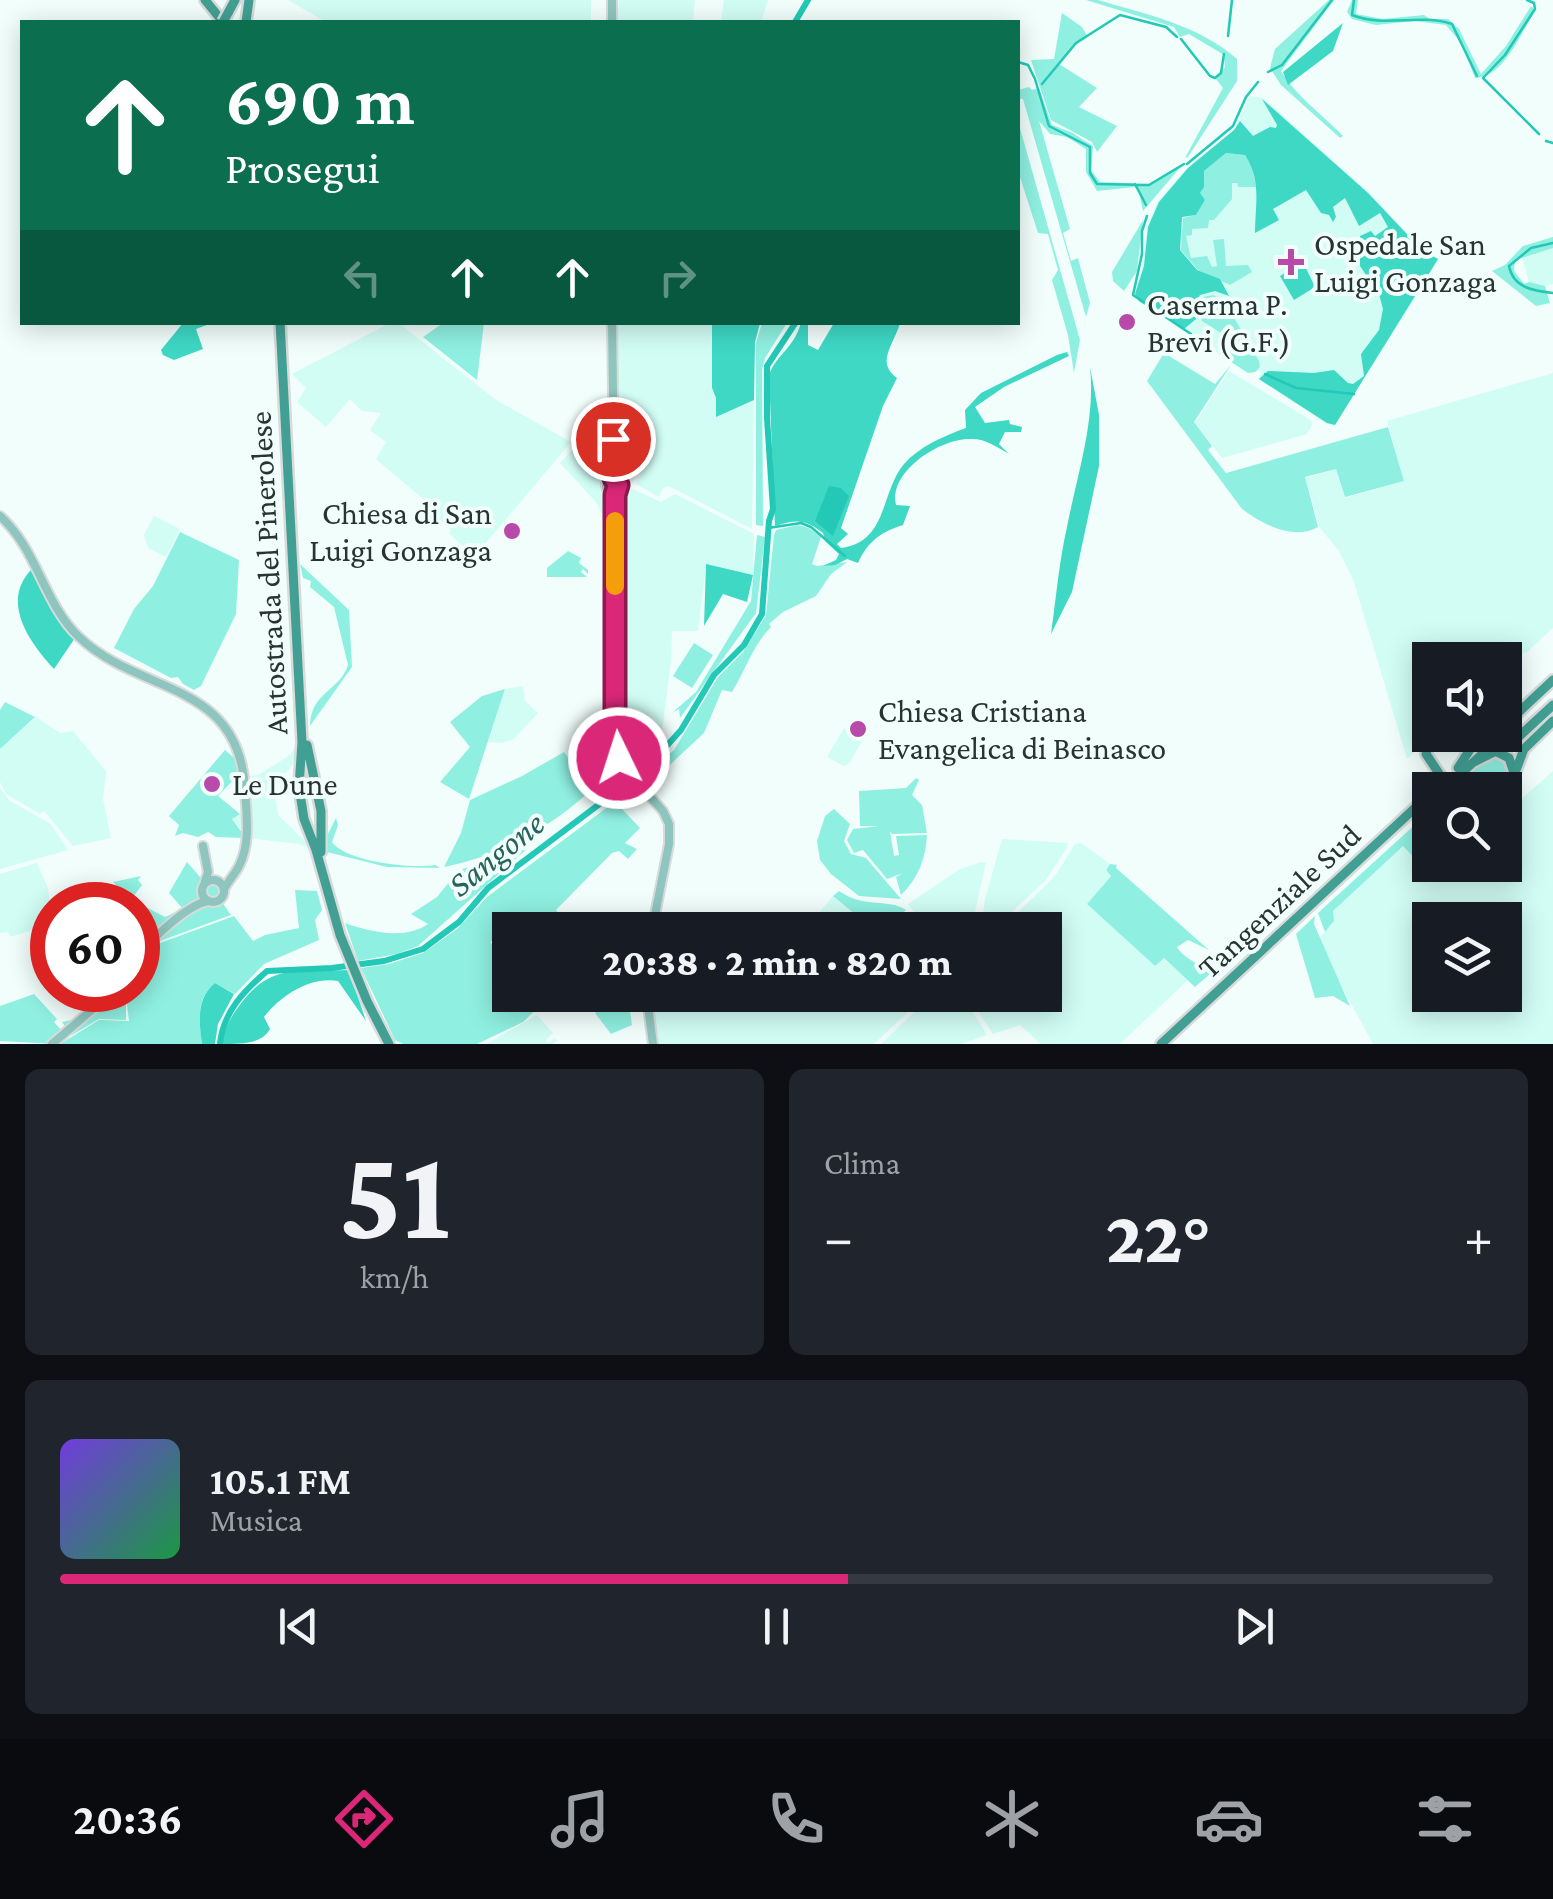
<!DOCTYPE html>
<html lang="it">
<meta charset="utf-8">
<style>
body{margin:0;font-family:"Crimson Pro",serif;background:#20242c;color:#f1f3f6;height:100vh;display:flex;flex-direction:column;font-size:38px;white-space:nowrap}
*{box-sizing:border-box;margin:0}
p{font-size:32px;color:#9ea1a6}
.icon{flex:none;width:55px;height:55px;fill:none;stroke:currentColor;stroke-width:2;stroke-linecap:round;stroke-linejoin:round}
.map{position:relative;height:1044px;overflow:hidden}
.sheet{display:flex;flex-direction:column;gap:25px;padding:25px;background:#0d0f14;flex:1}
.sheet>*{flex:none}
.banner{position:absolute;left:20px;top:20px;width:1000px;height:305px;border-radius:0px;box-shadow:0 5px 25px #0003;background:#0b6e4f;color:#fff;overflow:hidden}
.tools{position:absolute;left:1412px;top:642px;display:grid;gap:20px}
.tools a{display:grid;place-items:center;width:110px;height:110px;border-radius:0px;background:#171b24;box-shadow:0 5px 25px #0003;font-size:50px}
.speed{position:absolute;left:30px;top:882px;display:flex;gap:20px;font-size:50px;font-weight:700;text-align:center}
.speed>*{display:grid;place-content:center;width:130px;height:130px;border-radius:50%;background:#171b24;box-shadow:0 5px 25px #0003;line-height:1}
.speed .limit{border:15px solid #d22;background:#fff;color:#111}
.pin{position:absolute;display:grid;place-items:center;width:85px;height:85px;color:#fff;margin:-42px;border:5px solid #fff;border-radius:50%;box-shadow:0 2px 10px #0007}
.me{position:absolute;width:110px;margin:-55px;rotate:356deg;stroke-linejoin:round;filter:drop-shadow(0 0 8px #0008)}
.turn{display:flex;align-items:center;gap:35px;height:210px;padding:0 40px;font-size:45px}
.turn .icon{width:130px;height:130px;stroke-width:2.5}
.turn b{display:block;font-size:70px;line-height:85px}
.lanes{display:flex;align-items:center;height:95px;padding:0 40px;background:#0003;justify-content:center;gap:50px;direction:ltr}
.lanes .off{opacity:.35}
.big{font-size:75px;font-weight:800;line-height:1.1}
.sheet .card{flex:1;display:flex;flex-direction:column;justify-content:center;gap:15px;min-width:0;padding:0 35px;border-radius:15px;background:#20242c}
.sheet .dial{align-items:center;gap:0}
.dial b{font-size:130px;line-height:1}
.song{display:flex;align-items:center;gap:30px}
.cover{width:120px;height:120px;border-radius:15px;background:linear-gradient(135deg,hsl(260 70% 55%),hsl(140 70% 35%))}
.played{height:10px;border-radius:5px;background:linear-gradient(90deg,#db2777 55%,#363941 55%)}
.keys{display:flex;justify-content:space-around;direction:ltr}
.heat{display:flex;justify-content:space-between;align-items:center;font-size:55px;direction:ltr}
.sheet .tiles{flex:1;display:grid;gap:25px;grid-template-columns:1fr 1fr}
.card:last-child{grid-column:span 2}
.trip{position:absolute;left:492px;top:912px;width:570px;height:100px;border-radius:0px;background:#171b24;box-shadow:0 5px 25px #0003;font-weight:800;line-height:100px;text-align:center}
.menu{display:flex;height:160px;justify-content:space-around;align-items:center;background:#090b0e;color:#9ea1a6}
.menu .icon{width:70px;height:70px}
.menu .active{color:#db2777}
.menu b{font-size:45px;color:#f1f3f6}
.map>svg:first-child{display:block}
.built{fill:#d1fdf5;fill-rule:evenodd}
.green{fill:#8ff0e1}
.forest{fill:#3ed8c5}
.water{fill:#23c8b6}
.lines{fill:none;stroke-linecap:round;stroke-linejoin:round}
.stream{stroke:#23c8b6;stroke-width:2.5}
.river{stroke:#23c8b6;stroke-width:6}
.primary-casing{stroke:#d8dbda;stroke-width:12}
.motorway-casing{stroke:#d8dbda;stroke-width:14}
.primary{stroke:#8ec5be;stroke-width:8}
.motorway{stroke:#429f93;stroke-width:9}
.motorway-bridge-casing{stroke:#d8dbda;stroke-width:14;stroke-linecap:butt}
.motorway-bridge{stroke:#429f93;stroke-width:9}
.route-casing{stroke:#8e194d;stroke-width:25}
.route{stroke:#db2777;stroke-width:18}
.slow{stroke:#f59e0b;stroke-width:18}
.poi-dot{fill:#b84aa9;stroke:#f1fefc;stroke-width:4}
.labels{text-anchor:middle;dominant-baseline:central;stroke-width:8;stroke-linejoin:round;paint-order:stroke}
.poi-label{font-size:32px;fill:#273532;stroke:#f1fefc;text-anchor:start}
.street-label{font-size:32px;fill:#273532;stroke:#f1fefc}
.water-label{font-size:35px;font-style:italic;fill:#28635b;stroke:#f1fefc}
</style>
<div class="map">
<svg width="1553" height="1044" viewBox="0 0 1553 1044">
<rect width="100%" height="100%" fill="#f1fefc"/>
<!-- built -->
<path class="built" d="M288,0H591V22H326Z
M619,0H695L693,22H617Z
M724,0H768L761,22H721Z
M1250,96L1263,98L1280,113L1368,192L1423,250L1439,259L1335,425L1327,424L1258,379L1262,373L1259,370L1248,373L1139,302L1134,294L1143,266L1147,227L1158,201L1188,167L1234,130Z
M1553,248V284L1545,286L1529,282L1522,256Z
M390,323H399L496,400L571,442L474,557L449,533L451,530L421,503L423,499L376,459L386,442L370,430L381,413L362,411L350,399L326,427L297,402L306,388L292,374Z
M616,323H712L711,388L716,398V416L754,400L752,529L669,486L663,488L659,497L636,484L649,456L646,449L652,442L634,428L615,435Z
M1229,371L1311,420L1312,425L1307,434L1222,458L1195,423Z
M1553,373V628L1527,652L1513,657L1505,668V660H1430V735H1433L1407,759L1353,579L1339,551L1320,528L1305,478L1336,469L1345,498L1404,481L1387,421Z
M582,421L608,435L609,453L606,455L571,436Z
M574,448H581L599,457V468L606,474L604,486L608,493V513L602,514L596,502L560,463Z
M624,485L661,502L675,494L754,534L753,575L706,565L698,631H672L671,661L662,731L624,763L616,740V495Z
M154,516L180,529L166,557L148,548L144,535Z
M523,686L525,701L538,713L514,739L502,743L488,742L505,689Z
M36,717L60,733L73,731L106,771L103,799L111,838L73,846L44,811L40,814L6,794L0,782V749Z
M844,728L863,739L849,764L844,766L827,757Z
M299,740L293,764L274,788L278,815L313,849L299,844L247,838L232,818L248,810L247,777L260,774L290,755Z
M1553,771V1044H1373L1334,972L1320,937L1333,924V911L1403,845L1428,872L1436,865H1505V813ZM1430,920H1505V995H1430Z
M0,788L10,801L50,823L68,850L0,869Z
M1002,839L1068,843L1067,848L1045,881L992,930H981L985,899Z
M1081,843L1110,864L1105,870L1111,875L1087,904L1155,966L1163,958L1188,980L1120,1044H1041L1020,1025L993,1034L967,995H1045V930H1000L1055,876L1075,844Z
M981,862L986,863L971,930H928L908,904L960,869Z
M37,863L48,888L52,924L10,937L8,932L0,933V874Z
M833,896L874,930H805Z
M664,995H926L874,1044H658L651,1003L652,998Z
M932,995H962L987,1035L961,1044H881Z
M537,1015L553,1033L546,1040L548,1043L555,1038L557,1041L553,1044H486Z"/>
<!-- green -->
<path class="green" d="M1086,0H1098C1145,14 1199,25 1237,59V81L1188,157L1185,158L1223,88L1216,79L1225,67L1224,55L1189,34L1180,37L1174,27Z
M1329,0H1334L1281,71C1298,98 1320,112 1343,136L1340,138L1281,85L1270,68L1275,49Z
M1352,0H1358L1356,14L1383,19L1424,15L1430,19H1448L1459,29L1481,74L1506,46L1531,6L1535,11C1521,32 1504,78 1475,78L1462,44L1446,25L1415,21L1376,25L1352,19L1347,12Z
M1062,13L1082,27L1088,37L1074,46L1059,64L1097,88L1079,107L1117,126L1097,152L1092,142L1051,120L1031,60L1054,59Z
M1029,87L1032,90L1039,88L1052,125L1071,132L1093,146L1091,170L1100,182L1149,184L1184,163L1143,211L1139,192L1135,187L1097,191L1086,172V149L1067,137L1050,134L1039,121L1070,229L1063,233L1071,261L1078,258L1090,303L1086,317L1023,99H1018V90Z
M1018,121L1080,340L1074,373L1068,335L1052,280L1058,270L1048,234L1038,233L1018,171Z
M1226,153L1245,155L1252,166L1256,187H1238L1237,183H1232V199L1214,220H1209L1208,228L1192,229V235L1186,236L1191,258L1207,256L1212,267L1217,266L1213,240L1224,239L1226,266L1248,265L1252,272L1230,285L1198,270L1181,250L1183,218L1196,215L1205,200L1199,193L1204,187V171Z
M1143,220L1137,271L1124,291L1113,281L1112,272Z
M1553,237V248L1515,260L1514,271L1524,284L1529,282L1545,286L1550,303L1536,306L1492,271L1505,265L1523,246Z
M1213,295L1224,300L1259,361L1260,367L1255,372L1248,373L1219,354L1229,338L1202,321L1198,310L1203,297Z
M443,323H484L477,380L423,337Z
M762,323H787L765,358L762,370L763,526L756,525V343Z
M1164,353L1215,384L1231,365L1194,422L1212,446L1208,450L1226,473L1388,427L1404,481L1345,497L1336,469L1305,477L1318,527C1294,541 1262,524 1242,509L1147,381Z
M798,525L809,528L821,537L812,564L817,566L847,562L831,574L816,596L783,612L769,624L771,627C753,645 746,669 732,692L722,690L704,733L645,788L639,781L674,750L718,677L743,652L766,615L774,535L776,530Z
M180,532L239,560L236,614L201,686L194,690L183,684L178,677L171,678L114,648L134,609L153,586Z
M757,535L765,537L756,613L680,718L679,709L672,713L696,692L751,601Z
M568,551L581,558L579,563L588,570V574L583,569L581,572L587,577H547V568Z
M300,564L349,610L352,667L310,726C311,691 339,692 348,665L334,607L310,587L311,581L303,578Z
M694,643L713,655L692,688L673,676Z
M505,689L469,799L440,782L470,747L450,722L482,696Z
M5,702L35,717L0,749V710Z
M225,750L240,763L241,772L218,796L240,814L232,819L246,838L216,837L208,832L198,837L183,833L175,836L179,825L169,816Z
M564,752L582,775L588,793C546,830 500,856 444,867L461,833L470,800L522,776Z
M1490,755H1503L1513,774L1501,790H1456L1453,786Z
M916,778L919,780L912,795L922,805L927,833L892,834L890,831L894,856L899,855L896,836L927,835C926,858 918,879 901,895L896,877L903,873L887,879L863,850L854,853L847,840L853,829L879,826H860L859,791L906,788Z
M636,786L623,799L626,803L622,809L640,828L625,843L637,849L628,859L619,851L612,853L556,910L560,915L548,929L535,919L490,942L510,962V995H544L548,998L523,1022L477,1044H403L395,1040L361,968L389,964L423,953L457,929L487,897Z
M834,809L850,824L844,841L851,854L866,858L901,899L859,896L831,874L820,860L817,841L825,816Z
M1430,811V856L1421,865L1403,846L1333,911L1334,921L1325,932L1318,913Z
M336,818L338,825L332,842C346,862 412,869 435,865L440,868L387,867L323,851L324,842Z
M526,844L528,848L418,946L397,954L358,961L345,923C369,932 406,940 428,924L411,914L437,897L459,870L490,861Z
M187,862L207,885L214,883L220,886L219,898L231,915L138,949V905H119L125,895L113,882L141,876L138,880L142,885L133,897L142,905L165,917L183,909L169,893Z
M1110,864L1117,865L1116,868L1209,950L1188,940L1177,947C1184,960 1208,967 1217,980L1210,974L1195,987L1164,958L1155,966L1087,904L1111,876L1106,870Z
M295,890L317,891L322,910L315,920L319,940L264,964L235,994L215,983C196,997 199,1023 202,1044H60L99,1020L129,1021L126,995V1020L99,1019L72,1035L62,1022L72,1020L94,1004L92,996L100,990H138V951L234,916L253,941L265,935L299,928Z
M839,891C865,909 889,898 906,910L885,930H874L833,896Z
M1315,916L1314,924L1350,1006L1333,996L1315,998L1296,934Z
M34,994L57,1019L54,1022L68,1038L56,1044L0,1041V1006Z
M617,997L628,998L632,1025L611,1034L595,1013Z"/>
<!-- forest -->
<path class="forest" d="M1343,23L1333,51L1288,85L1283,72Z
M1262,99L1368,193L1423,251L1438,259L1335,425L1327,423L1259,379L1268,371L1314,373L1334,370L1348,383L1353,384L1364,376L1361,354L1379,330L1383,309L1379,294L1360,266V236L1371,231L1375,236L1388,227L1380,213L1359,226L1345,198L1333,207L1336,217L1333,222L1329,215L1321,213L1306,190L1273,209L1279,220L1255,233C1255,205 1262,181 1245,155L1226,153L1204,171V187L1200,193L1205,200L1196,215L1182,217L1180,250L1197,270L1220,279L1229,296L1215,291L1200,295L1193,306L1196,319L1184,329L1139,301L1135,294L1144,266L1148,227L1159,202L1188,168L1234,130L1240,121L1253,136L1270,127L1276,128L1277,125Z
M1303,262L1315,287L1294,300L1280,276Z
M183,323H212L196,329L203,349L174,360L163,355L161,350Z
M712,323H760L755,342L754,400L716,417V398L712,388Z
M801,323H808V345L818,350L834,323C857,327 876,323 900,323C894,345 875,362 897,378L883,406L841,528L848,534L837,544L841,548C888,542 880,493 904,464C920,446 944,436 966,428L965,410L981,393L1057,355L1067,352L1069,356L1004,387L975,407L985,423L1009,420L1010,424L1022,427L1021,432H1005L999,444L1009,454C997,447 986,439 972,439C942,437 888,471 896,505L910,506L903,525C881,532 868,541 858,563L847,559L835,565L823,566L836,560L839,554L825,541L823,533C805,519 796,519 775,526L769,375C777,353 793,350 801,323Z
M1090,367L1099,415V466L1072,592L1051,634C1056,599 1059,562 1067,527C1077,475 1096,420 1090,367Z
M706,564L753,575L747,602L723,594L704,626Z
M32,569L75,638L54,669C29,642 0,601 32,569Z
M349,970L366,1021L338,981C310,976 280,996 264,1017L270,1029C262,1044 241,1044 222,1044C224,1027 232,1015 242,1002C272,962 304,972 349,970Z
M215,983L234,994L218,1024L215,1044H202C199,1023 196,998 215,983Z"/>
<!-- water -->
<path class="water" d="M829,486L841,488L849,496L833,536L815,521Z"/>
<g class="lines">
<!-- stream -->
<path class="stream" d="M1354,0L1352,15C1385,28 1419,13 1452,24L1477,76
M1527,0L1534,3L1535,9L1505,55L1483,78L1539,134
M1228,36L1232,0
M1181,39L1210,76L1215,78L1221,73L1224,54
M1018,62L1028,65L1035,79L1049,126L1090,147V173L1097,184L1149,185L1184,164
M1268,72L1282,65L1332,0
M1042,84L1076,43L1120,15L1166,27L1177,37
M1546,141L1553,143
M1187,164L1233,126L1246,97L1258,82
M1135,184L1146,205
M1147,216L1142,231V254L1133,295L1191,334
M1553,243L1531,248L1509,266C1513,288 1534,291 1553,293
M1265,374L1296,388L1354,394
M768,528L801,523L811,527L845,556"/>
<!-- river -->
<path class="river" d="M795,22L808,0
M220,1044C223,1012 244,991 267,971L332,968L384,961L423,949L459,922L488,888L646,769L681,730L714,675L744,645L762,614L769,521L773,509L767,418V366L796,322"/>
<!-- primary casing -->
<g class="primary-casing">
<path id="primary" d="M612,22V0
M612,322L614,461
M606,468L603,461L612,458
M606 486a6 6 0 1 1 12 0a6 6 0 1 1-12 0Z
M609,491L613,749L616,759L663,811L669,824V844L652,930
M0,516C37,549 44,604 79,637C140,695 238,680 245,788C246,812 251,841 240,864C236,873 229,880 224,889
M203,846L208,872L204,885
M202 891a11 11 0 1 1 22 0a11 11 0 1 1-22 0Z
M138,957C151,939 187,905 208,901
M636,995L641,1000
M647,999L653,1044
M52,1044L115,990"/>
</g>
<!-- motorway casing -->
<g class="motorway-casing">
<path id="motorway" d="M205,0L223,22
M228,13L235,0
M246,22L249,0
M280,322L302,742L299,787L304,819L316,850L340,935L367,1001L389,1044
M1505,725L1553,680
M1436,735L1429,743L1426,754L1440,775
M307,745L321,811V852
M1495,751L1509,758L1514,773
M1474,762L1512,743L1553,705
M1458,768L1471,748L1469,735
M1443,790L1503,735
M1504,790L1512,781L1524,749L1553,721
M1161,1044L1430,794"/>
</g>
<!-- primary -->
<use href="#primary" class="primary"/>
<!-- motorway -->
<use href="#motorway" class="motorway"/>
<!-- motorway-bridge casing -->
<g class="motorway-bridge-casing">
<path id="motorway-bridge" d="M223,22L228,13
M1440,775L1454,790"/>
</g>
<!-- motorway-bridge -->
<use href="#motorway-bridge" class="motorway-bridge"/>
</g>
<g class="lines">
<!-- route casing -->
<g class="route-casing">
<path id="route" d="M613,439L614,478L618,485L615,495V739L619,758"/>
</g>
<!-- route -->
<use href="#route" class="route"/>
<!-- slow -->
<path class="slow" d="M615,521V586"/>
</g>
<!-- markers -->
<g class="poi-dot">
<path d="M1286 247h10v10h10v10h-10v10h-10v-10h-10v-10h10z"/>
<circle cx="1127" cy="322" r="10"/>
<circle cx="512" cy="531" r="10"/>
<circle cx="858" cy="729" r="10"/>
<circle cx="212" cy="784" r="10"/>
</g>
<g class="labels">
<!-- poi labels -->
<g class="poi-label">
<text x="1314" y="244">Ospedale San<tspan x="1314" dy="37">Luigi Gonzaga</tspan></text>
<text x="1147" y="304">Caserma P.<tspan x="1147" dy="37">Brevi (G.F.)</tspan></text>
<text x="492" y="513" text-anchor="end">Chiesa di San<tspan x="492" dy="37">Luigi Gonzaga</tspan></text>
<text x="878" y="711">Chiesa Cristiana<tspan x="878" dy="37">Evangelica di Beinasco</tspan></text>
<text x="232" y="784">Le Dune</text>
</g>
<!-- street labels -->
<g class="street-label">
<text transform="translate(268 573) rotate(-93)">Autostrada del Pinerolese</text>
<text transform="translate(1279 901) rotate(-43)">Tangenziale Sud</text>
</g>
<!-- water labels -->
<g class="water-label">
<text transform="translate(496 854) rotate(-39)">Sangone</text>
</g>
</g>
</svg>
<div class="tools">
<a><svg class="icon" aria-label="sound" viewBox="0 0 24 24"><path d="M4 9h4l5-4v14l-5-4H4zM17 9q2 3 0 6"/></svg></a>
<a><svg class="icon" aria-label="search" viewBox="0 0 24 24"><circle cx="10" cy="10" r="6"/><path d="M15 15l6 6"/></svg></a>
<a><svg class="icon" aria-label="layers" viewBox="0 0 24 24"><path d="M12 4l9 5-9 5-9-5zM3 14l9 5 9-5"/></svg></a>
</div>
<div class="speed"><div class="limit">60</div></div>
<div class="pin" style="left:613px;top:439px;background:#d93025"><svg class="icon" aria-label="arrive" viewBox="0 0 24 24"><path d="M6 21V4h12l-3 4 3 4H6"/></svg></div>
<svg class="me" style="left:619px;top:758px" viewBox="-20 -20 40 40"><circle r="17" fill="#db2777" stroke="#fff" stroke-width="3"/><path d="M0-11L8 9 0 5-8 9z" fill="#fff"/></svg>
<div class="trip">20:38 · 2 min · 820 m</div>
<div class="banner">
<div class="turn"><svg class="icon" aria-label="ahead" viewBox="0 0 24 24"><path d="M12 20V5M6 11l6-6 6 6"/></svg><div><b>690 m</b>Prosegui</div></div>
<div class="lanes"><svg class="icon off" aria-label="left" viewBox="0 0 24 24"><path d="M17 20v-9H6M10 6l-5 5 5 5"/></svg><svg class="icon" aria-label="ahead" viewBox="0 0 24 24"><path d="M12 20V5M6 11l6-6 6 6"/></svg><svg class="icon" aria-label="ahead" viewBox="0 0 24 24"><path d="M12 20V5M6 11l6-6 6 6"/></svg><svg class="icon off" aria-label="right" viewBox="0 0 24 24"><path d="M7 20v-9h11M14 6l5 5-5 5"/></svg></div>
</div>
</div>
<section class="sheet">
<div class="tiles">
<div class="card dial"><b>51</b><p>km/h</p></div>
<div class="card"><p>Clima</p>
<div class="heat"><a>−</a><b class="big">22°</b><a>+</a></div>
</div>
<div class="card">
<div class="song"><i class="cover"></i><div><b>105.1 FM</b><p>Musica</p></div></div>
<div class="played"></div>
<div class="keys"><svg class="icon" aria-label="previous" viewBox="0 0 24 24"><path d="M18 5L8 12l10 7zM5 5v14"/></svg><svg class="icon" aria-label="pause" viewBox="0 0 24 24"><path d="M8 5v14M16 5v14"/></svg><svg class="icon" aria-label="next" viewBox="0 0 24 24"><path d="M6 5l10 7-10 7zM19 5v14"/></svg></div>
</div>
</div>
</section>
<nav class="menu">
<b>20:36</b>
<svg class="icon active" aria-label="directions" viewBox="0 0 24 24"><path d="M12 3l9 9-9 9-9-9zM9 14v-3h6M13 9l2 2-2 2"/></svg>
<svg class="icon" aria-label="music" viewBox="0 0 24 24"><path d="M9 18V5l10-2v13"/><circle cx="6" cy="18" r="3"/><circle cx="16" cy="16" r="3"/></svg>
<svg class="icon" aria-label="phone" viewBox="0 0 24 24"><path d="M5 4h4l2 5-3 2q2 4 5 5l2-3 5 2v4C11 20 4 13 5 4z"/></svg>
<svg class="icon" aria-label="climate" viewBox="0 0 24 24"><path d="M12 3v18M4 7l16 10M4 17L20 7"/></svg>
<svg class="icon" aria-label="car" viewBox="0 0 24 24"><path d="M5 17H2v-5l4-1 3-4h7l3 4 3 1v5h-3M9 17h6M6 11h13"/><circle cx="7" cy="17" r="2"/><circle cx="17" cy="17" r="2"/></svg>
<svg class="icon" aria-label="filters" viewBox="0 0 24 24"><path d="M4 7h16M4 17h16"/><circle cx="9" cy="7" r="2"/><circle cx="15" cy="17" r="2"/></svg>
</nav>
